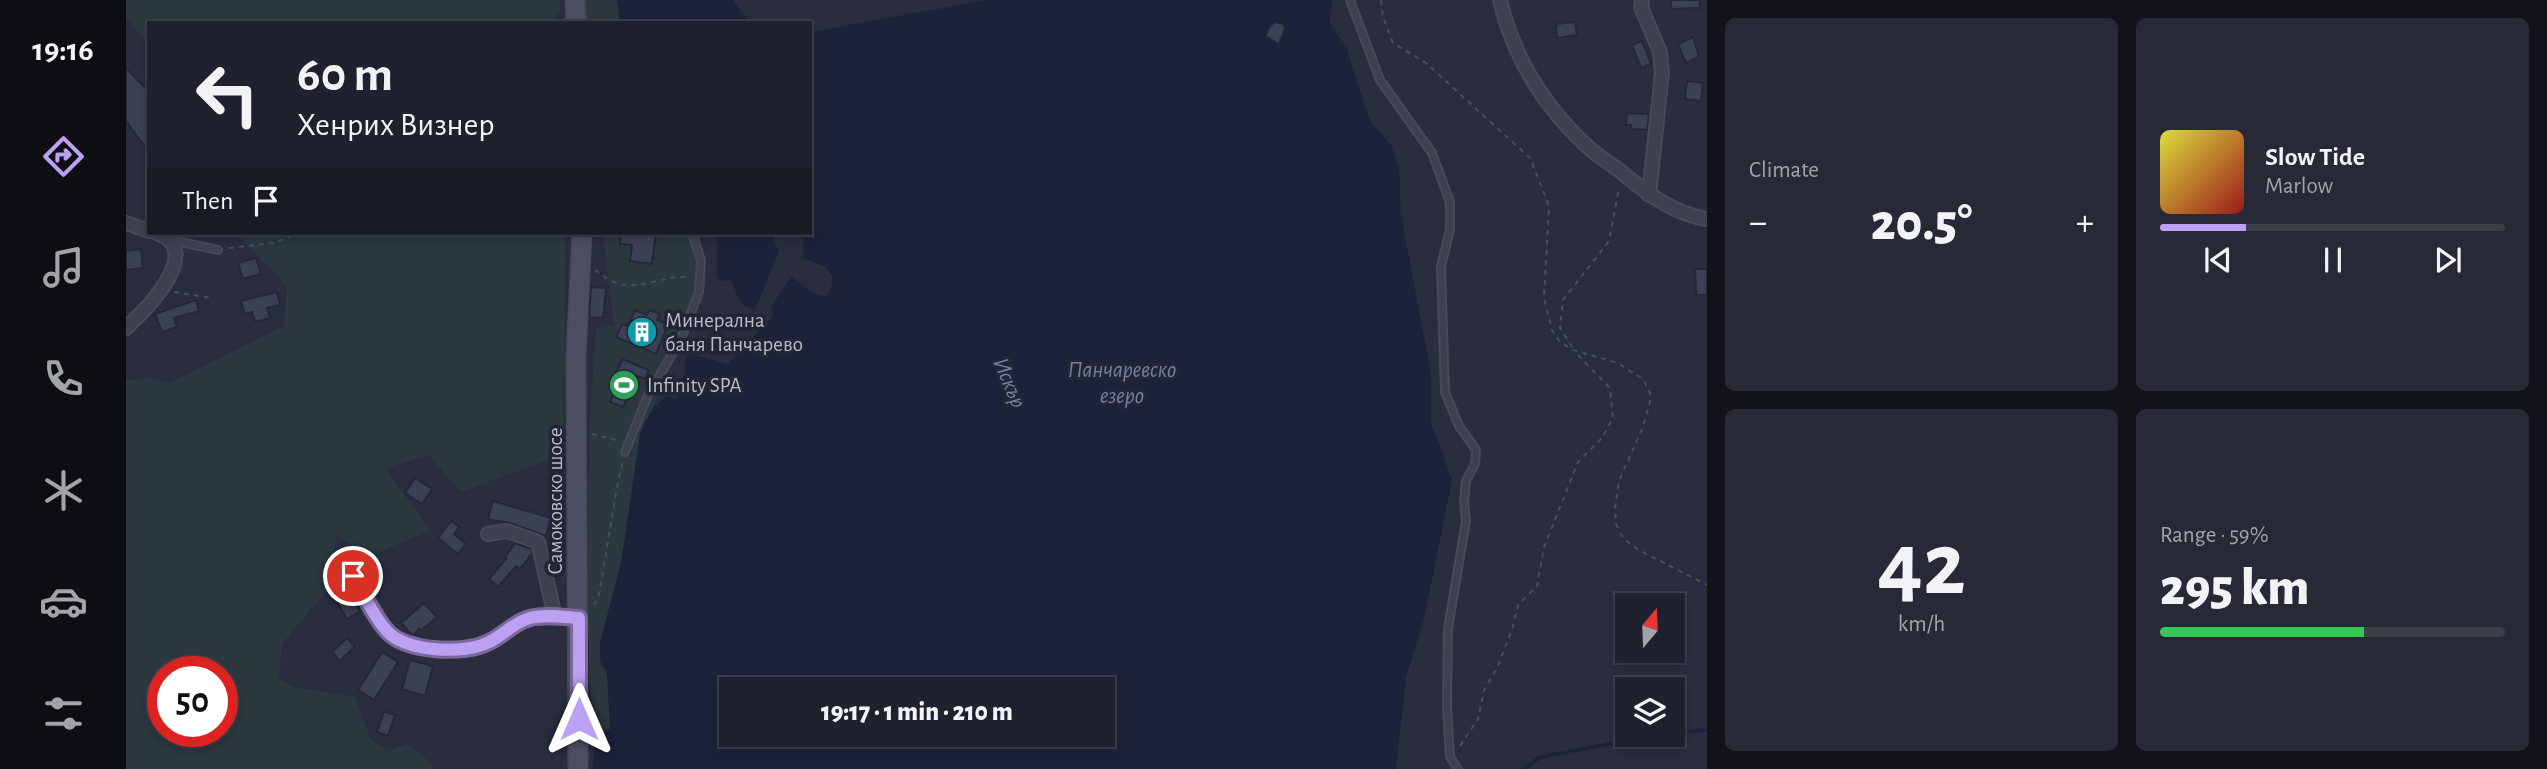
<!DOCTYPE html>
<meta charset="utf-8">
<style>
body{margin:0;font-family:"Alegreya Sans",sans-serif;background:#272a36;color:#f1f3f6;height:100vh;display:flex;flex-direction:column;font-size:26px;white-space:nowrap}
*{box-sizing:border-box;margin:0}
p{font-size:23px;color:#a1a4aa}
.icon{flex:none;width:38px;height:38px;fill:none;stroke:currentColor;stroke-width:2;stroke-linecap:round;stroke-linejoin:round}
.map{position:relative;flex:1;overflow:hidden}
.side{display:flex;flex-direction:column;gap:18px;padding:18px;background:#111319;width:840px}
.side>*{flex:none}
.banner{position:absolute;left:21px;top:21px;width:665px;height:214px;border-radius:0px;box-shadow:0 4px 10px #0003,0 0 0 2px #3c3f4a;background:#1f222e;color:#f1f3f6;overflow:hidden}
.needle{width:46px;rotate:19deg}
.tools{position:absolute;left:1489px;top:593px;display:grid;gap:14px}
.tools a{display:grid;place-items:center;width:70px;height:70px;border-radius:0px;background:#1f222e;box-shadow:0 4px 10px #0003,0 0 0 2px #3c3f4a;font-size:35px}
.speed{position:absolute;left:21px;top:656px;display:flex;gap:14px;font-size:35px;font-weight:700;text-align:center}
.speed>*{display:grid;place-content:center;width:91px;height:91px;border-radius:50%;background:#1f222e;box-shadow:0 4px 10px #0003,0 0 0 2px #3c3f4a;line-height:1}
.speed .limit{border:10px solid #d22;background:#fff;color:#111}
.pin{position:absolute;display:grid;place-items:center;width:60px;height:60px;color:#fff;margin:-30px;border:4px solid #fff;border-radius:50%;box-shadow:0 2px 7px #0007}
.me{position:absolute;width:77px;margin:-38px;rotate:0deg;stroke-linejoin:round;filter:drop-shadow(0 0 5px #0008)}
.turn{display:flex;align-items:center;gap:24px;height:147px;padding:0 35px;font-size:32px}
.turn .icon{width:91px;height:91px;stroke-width:2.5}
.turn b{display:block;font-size:49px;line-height:60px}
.then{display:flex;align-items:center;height:66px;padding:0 35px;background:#0003;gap:14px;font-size:26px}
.big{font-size:52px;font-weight:800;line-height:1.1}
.side .tile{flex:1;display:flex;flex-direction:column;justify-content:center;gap:10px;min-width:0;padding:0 24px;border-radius:10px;background:#272a36}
.side .dial{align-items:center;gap:0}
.dial b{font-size:91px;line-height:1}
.song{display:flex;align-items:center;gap:21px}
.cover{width:84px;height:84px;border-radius:10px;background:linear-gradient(135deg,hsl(60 70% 55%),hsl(0 70% 35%))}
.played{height:7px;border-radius:4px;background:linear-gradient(90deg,#bca0f2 25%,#3c3f4a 25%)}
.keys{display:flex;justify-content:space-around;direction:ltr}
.heat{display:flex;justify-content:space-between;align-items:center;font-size:38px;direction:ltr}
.charge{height:10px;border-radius:5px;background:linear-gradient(90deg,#34c759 59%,#3c3f4a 0)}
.side .tiles{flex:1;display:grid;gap:18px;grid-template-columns:repeat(2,1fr)}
.trip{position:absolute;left:593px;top:677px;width:396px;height:70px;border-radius:0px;background:#1f222e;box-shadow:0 4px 10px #0003,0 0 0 2px #3c3f4a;font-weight:800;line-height:70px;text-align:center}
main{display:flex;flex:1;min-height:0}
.tab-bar{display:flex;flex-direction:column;width:126px;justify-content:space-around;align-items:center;background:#0c0e12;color:#a1a4aa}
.tab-bar .icon{width:49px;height:49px}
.tab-bar .selected{color:#bca0f2}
.tab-bar b{font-size:32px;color:#f1f3f6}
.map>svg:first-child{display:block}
.green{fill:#2b383f;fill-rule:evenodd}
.water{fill:#1d223b;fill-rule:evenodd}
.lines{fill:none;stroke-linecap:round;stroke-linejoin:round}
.stream{stroke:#1d223b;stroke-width:3.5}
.building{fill:#3c4054;stroke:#242736;stroke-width:2}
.service-casing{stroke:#474958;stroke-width:10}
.minor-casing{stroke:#474958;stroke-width:16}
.secondary-casing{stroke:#474958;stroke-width:21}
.path{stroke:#445157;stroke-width:2;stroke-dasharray:5 5;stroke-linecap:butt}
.service{stroke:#3d404f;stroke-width:6}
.minor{stroke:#3d404f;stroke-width:12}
.secondary{stroke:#4c4e61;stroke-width:18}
.route-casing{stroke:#7a689d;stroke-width:18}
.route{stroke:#bca0f2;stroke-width:12}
.labels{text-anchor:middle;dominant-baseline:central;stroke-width:7;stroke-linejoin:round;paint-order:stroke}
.poi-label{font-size:21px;fill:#babcc9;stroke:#222534;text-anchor:start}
.street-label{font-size:21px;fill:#babcc9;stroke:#222534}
.water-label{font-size:23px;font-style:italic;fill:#777fa3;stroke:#222534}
</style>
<main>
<nav class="tab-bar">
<b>19:16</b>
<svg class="icon selected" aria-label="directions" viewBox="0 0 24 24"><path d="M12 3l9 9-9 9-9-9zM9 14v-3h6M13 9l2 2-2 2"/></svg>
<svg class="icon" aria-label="music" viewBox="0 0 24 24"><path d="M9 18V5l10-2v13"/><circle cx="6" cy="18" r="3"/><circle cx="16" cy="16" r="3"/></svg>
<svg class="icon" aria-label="phone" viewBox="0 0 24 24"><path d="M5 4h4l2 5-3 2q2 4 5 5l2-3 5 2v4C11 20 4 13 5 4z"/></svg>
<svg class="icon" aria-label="climate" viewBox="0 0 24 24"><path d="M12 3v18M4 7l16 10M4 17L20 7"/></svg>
<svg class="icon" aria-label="car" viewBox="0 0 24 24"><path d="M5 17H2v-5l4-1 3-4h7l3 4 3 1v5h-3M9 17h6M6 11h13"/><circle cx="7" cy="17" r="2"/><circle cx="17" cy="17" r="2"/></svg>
<svg class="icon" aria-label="filters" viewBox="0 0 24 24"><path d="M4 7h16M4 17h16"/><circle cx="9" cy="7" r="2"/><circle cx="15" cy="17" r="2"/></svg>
</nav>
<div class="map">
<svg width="1581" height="769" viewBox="0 0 1581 769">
<rect width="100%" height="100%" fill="#292d3e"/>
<!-- green -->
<path class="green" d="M0,0H434V10L427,23H23V45L0,18Z
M459,0H491L494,23H459Z
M110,233H440L437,455L334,492L303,455L259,469L305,530L243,556L211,535L202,589L156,644L153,679L169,687L229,697L245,740L263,751L281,744L302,760L307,769H0V380L26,378L44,383L158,326L161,286ZM37,672H96V732H37Z
M477,233H569C572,241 576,250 578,258C587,296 554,346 538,380C532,393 529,406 521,419L495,563L474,643V661L481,674L484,730L467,732L461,604L464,422L470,328L488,325Z"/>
<!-- water -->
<path class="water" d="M491,0H607L625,23H494Z
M861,0H1206L1203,22L1220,47L1244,121L1265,145L1273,166L1275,215L1305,373V422L1326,480L1298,619L1280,678L1270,769H467V732L484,729L481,674L474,661V643L495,563L514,434C520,419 527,404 542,396L550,400L554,394V382L559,374V363L563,354L602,364L647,317L646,305L666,276C679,289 708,314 706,275L699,267L677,258V238L674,233H684V32ZM606,690H976V735H606Z
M588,233H648V244L653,250L633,301L628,308C612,309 611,291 605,280L597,281L592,279C588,265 596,244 588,233Z"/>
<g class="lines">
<!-- stream -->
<path class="stream" d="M1547,733L1581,730
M1398,769L1414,757L1532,735"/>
</g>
<!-- building -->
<path class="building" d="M1545,0H1574V8L1545,9Z
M1150,22L1157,24L1159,28L1153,44L1139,36L1145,25Z
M1449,22L1451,35L1431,38L1430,24Z
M1567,37L1573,57L1560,63L1552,44Z
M1516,41L1525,64L1515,68L1506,45Z
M0,68L23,92V152L0,121Z
M1561,81L1577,83L1575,101L1559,99Z
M1501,113L1523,114L1521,130L1505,129V125H1500Z
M495,233H530L526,264L504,261L506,245L494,244Z
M15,249L17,268L0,270V251Z
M130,258L135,274L117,279L112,263Z
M1569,269H1581V295H1570Z
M465,287L480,288L477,318L463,317Z
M151,292L154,305L141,308L144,318L129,322L126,312L119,314L115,301Z
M70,300L73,311L48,318L51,327L36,332L29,314Z
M509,310L521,315L524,310L534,314L531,320L542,324L530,354L490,337L496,324L502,326Z
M496,359L523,370L519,379L512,376L497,407L484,402L493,380L488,378Z
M289,478L306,489L296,504L279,493Z
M367,501L425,518L420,536L384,523L362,519Z
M325,521L333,527L328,534L340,544L332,554L312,538Z
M389,543L405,549L406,553L394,569L390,566L372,587L363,579L380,559L379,558Z
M224,589L234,612L221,619L209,598Z
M298,603L311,617L296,630L293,629L287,636L275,623Z
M221,638L229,646L214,661L206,652Z
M256,652L272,662L248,700L232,690Z
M284,660L307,666L299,696L276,689Z
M258,711L269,715L262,736L251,732Z"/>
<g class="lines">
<!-- service casing -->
<g class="service-casing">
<path id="service" d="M1224,0L1254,80L1306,153L1324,202V229L1315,267L1319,392L1333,426L1350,450L1349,464L1340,481L1338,501L1340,521L1322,629L1321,706L1324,757L1332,769
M45,240L92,250
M499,452L522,395L555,339L573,292L575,260L566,233"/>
</g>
<!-- minor casing -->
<g class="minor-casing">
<path id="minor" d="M1374,0C1388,59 1419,108 1463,148C1474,158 1487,165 1498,174C1522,195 1549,214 1581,219
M1516,0L1515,7L1534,52L1536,73L1523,195
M0,223L23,231
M0,328C21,309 80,249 30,233
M362,534L381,531L412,542L429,617
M216,558L261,631L274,642L299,648L342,649L362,643L392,622L408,617L453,618"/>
</g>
<!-- secondary casing -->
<g class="secondary-casing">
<path id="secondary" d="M449,0L450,23
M452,769L450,356L456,233"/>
</g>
<!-- path -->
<path class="path" d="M1255,0L1257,17L1267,43L1300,63L1404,158L1423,206L1418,298L1426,330L1434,342L1447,350L1492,363L1517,379L1524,393V402L1517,427L1493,481L1489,508L1490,524L1497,538L1511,549L1581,585
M312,233L340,237L351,233
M103,248L147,243L174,233
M469,270C475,274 482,280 488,282C513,292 539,274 563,277
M48,292L86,298
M1446,347L1434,328L1437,300L1483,241L1493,187
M466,434L495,441
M467,604L471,601L474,590L490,492L497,460
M1334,746L1352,719L1358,690L1371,668L1386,630L1392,605L1411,586L1418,547L1452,462L1476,438L1487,418L1484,388L1449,352"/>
<!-- service -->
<use href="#service" class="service"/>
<!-- minor -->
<use href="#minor" class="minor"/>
<!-- secondary -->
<use href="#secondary" class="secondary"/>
</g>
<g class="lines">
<!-- route casing -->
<g class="route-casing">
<path id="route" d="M227,576C238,594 247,616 261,631C279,652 339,655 363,642C378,635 388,622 404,618C419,614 437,617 453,618V719"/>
</g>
<!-- route -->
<use href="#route" class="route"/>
</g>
<!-- icons -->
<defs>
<g id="building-disc" transform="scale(1.575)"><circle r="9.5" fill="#0f9aa8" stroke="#222534"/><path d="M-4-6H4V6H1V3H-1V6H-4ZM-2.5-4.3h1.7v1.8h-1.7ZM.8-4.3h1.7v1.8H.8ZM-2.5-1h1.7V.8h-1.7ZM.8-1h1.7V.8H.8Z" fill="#fff"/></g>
<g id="stadium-disc" transform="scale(1.575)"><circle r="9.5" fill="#2e9e5b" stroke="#222534"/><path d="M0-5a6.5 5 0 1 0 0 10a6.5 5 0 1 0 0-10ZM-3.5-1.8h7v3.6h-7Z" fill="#fff"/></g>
</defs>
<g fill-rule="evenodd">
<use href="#building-disc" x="516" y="332"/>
<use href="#stadium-disc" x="498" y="385"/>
</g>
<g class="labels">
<!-- poi labels -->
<g class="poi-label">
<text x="539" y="320">Минерална<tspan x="539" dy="24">баня Панчарево</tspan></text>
<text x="521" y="385">Infinity SPA</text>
</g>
<!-- street labels -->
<g class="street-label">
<text transform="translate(429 501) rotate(-90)">Самоковско шосе</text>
</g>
<!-- water labels -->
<g class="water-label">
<text x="996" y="370">Панчаревско<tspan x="996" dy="26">езеро</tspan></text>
<text transform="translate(883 383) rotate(67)">Искър</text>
</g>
</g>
</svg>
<div class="tools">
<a><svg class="needle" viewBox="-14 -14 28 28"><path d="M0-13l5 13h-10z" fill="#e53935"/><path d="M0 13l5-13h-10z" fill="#a1a4aa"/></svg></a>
<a><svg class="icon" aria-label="layers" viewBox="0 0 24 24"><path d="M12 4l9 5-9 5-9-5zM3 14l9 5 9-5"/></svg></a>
</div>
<div class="speed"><div class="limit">50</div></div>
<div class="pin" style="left:227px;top:576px;background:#d93025"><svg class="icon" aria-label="arrive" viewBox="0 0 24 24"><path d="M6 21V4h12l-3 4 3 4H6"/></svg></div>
<svg class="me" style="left:453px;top:719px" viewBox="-20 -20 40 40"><path d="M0-17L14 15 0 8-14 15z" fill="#bca0f2" stroke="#fff" stroke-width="4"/></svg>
<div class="trip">19:17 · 1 min · 210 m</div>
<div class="banner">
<div class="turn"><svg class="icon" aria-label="left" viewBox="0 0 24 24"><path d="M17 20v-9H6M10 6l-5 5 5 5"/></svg><div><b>60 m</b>Хенрих Визнер</div></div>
<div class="then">Then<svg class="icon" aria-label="arrive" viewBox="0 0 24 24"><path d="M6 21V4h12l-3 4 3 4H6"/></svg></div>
</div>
</div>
<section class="side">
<div class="tiles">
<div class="tile"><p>Climate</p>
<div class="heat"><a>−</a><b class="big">20.5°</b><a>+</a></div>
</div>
<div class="tile">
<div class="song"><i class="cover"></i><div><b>Slow Tide</b><p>Marlow</p></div></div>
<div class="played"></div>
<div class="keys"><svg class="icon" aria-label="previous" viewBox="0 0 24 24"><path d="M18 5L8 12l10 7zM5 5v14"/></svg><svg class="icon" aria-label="pause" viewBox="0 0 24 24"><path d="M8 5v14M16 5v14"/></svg><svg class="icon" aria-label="next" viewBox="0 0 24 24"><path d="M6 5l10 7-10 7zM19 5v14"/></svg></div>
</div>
<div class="tile dial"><b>42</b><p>km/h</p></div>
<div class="tile"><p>Range · 59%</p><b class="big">295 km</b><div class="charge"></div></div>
</div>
</section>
</main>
